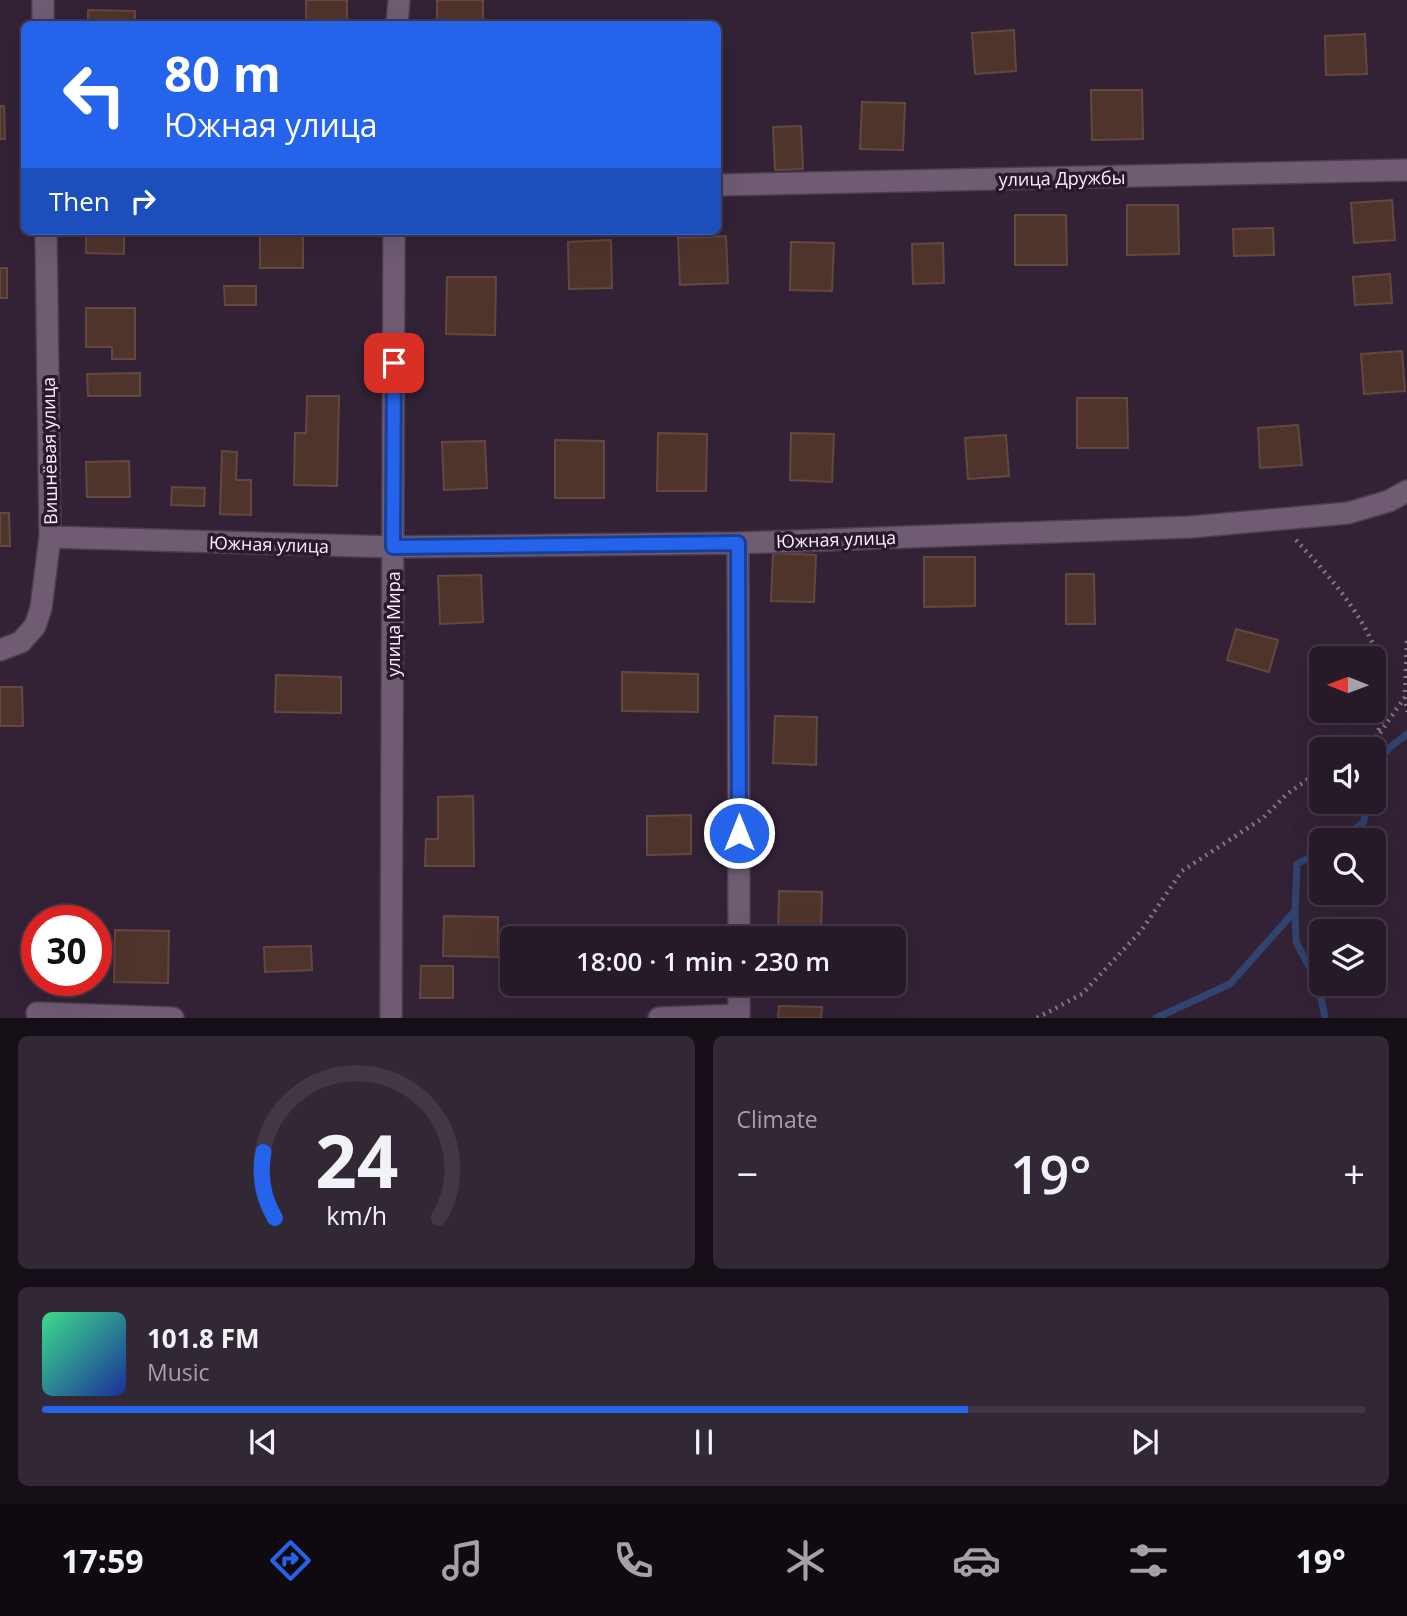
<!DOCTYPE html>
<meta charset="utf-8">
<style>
body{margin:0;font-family:"Open Sans",sans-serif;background:#322734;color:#f1f3f6;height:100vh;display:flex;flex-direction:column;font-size:26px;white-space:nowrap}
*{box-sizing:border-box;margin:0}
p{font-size:23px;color:#a4a1a8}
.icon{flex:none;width:38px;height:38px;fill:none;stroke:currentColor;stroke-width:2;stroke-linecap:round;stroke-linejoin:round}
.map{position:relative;height:1018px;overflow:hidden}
.side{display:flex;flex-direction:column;gap:18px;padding:18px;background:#150e16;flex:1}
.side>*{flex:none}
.top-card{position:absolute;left:21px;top:21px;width:700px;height:214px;border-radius:10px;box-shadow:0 7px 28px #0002,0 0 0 2px #423845;background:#2563eb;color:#fff;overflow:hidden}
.needle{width:46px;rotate:271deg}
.buttons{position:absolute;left:1309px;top:646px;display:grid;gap:14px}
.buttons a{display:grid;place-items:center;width:77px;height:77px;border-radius:10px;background:#261a28;box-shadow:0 7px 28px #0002,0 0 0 2px #423845;font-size:35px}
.speed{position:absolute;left:21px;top:905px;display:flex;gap:14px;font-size:35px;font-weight:700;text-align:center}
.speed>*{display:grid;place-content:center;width:91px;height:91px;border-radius:50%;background:#261a28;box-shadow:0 7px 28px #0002,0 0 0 2px #423845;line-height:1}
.speed .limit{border:10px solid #d22;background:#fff;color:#111}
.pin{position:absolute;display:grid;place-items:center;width:60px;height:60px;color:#fff;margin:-30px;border-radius:14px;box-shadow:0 4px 10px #0006}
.me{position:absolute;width:77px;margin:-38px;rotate:0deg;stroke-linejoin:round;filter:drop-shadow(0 0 5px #0008)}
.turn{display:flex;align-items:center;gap:24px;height:147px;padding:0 28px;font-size:32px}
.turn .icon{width:91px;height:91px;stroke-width:2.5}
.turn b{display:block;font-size:49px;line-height:60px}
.then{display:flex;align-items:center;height:66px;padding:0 28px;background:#0003;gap:14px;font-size:26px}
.big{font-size:52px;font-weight:600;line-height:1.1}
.side .card{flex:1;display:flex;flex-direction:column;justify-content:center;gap:10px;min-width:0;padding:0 24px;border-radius:10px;background:#322734}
.side .dial{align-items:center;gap:0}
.dial svg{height:182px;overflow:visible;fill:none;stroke:#423845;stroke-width:7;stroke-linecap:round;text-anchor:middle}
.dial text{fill:#f1f3f6;stroke:none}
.song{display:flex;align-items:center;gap:21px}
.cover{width:84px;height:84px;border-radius:10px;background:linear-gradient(135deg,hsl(150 70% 55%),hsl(230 70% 35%))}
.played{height:7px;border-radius:4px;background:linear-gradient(90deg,#2563eb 70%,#423845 70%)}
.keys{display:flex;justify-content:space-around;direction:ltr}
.heat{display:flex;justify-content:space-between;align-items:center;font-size:38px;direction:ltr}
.side .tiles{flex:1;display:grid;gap:18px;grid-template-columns:1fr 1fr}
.card:last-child{grid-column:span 2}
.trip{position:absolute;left:500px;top:926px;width:406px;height:70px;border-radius:10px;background:#261a28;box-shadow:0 7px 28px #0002,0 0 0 2px #423845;font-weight:600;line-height:70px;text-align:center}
.tab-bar{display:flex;height:112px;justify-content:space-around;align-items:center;background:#0f0a10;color:#a4a1a8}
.tab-bar .icon{width:49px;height:49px}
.tab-bar .active{color:#2563eb}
.tab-bar b{font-size:32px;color:#f1f3f6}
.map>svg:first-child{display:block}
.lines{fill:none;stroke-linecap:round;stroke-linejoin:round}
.stream{stroke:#30446f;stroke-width:7}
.building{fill:#4f342c;stroke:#64473f;stroke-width:2}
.minor-casing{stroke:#4c3d4e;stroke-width:24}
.path{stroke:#847587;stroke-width:4.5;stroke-dasharray:2 5;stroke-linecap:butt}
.minor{stroke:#6f5c73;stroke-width:21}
.route-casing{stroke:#184099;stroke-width:18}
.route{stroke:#2563eb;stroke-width:12}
.labels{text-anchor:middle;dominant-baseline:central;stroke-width:7;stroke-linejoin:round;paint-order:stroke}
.street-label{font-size:18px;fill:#faeefc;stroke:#29192c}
</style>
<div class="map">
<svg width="1407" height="1018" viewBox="0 0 1407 1018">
<rect width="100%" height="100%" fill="#332236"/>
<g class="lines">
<!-- stream -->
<path class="stream" d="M1374,767L1389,748L1407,734
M1339,840L1364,822L1366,802
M1321,851L1297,864L1295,912L1296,942L1318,983L1325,1018
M1156,1018L1230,984L1294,912"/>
</g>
<!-- building -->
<path class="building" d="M306,0H347V24H306Z
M437,0H483V24H437Z
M88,10L135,11V24H88Z
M1014,30L1016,71L975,74L972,33Z
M1365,34L1367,74L1326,75L1325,36Z
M1091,90H1142L1143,139L1092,140Z
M862,102L905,103L903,150L860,149Z
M0,106H4L5,139H0Z
M801,126L803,169L775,170L773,127Z
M1392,200L1395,240L1354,243L1351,203Z
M1127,205H1178L1179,254L1127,255Z
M1015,215H1066L1067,265H1015Z
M1273,228L1274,255L1234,256L1233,229Z
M86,231H124V254L86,253Z
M260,231H303V268H260Z
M726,236L728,283L680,285L678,238Z
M611,240L612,288L569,289L568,242Z
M791,242L834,243L832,291L790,290Z
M943,243L944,283L913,284L912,244Z
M0,268H7V298H0Z
M1390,274L1392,303L1355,305L1353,277Z
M447,277H496L495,335L446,334Z
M224,286H256V305H225Z
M86,308H135V359H112V347H86Z
M1402,351L1405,391L1364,394L1361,354Z
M140,373V396H88L87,374Z
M307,396H339L337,486L294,485L295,433H306Z
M1077,398H1127L1128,448H1077Z
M1298,425L1302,465L1260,468L1258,428Z
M658,433L707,434L706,491H657Z
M791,433L834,434L832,482L790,480Z
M1006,435L1009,476L968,479L965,438Z
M555,440L604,441V498H555Z
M485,441L487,488L444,490L442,442Z
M222,451L237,452L236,480H251V515L220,514Z
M129,461L130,497H87L86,462Z
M172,487L205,488L204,506L171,505Z
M0,513H9L10,546H0Z
M773,553L816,555L814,602L771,601Z
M924,557H975V606L924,607Z
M1066,574H1094L1095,624H1066Z
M481,575L483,622L440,624L438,576Z
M1236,629L1278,640L1269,672L1227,660Z
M622,672L698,674V712L622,711Z
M276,675L341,677V713L275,712Z
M0,687H22L23,726H0Z
M775,716L817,717L816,765L773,763Z
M473,796L474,866H425L426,839H438V797Z
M691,815V854L647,855V816Z
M779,891L822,892L821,938H778Z
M444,916L498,917V957L443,956Z
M115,930L169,931L168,983L114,982Z
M662,930L663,938H619V931Z
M311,946L312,970L265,972L264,947Z
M421,966H453V998H420Z
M779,1006L822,1007L821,1018H778Z"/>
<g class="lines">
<!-- minor casing -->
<g class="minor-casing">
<path id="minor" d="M43,24V0
M397,24L399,0
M718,185L1407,170
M50,537L393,547L738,543L1191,527L1348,513L1389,501L1407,491
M738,543L739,938
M0,650L21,642L35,626L41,608L50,537L46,231
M37,1013L173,1018
M391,1018L394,231
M659,1018L739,1015V984"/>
</g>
<!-- path -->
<path class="path" d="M1296,540C1337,585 1385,636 1386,702C1386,713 1379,727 1376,738L1356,749
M1407,641L1405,696L1407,712
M1380,733L1405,697
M1037,1018L1082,994L1141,931L1182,871L1263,818L1287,794L1321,770"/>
<!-- minor -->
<use href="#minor" class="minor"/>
</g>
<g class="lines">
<!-- route casing -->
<g class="route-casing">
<path id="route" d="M394,363L393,547L738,543L739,833"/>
</g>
<!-- route -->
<use href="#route" class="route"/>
</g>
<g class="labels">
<!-- street labels -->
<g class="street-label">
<text transform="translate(1062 178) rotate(-1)">улица Дружбы</text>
<text transform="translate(49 451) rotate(-91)">Вишнёвая улица</text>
<text transform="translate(836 539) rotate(-2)">Южная улица</text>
<text transform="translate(269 544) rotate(2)">Южная улица</text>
<text transform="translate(393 624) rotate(-90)">улица Мира</text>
</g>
</g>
</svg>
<div class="buttons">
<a><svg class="needle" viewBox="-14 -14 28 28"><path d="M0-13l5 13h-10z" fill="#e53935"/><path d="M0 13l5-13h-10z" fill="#a4a1a8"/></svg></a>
<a><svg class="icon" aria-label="sound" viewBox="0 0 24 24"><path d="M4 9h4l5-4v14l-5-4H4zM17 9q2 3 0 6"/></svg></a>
<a><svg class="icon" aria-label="search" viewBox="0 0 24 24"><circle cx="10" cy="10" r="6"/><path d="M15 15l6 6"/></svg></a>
<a><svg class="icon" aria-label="layers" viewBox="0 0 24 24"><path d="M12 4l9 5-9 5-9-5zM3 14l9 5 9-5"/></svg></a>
</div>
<div class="speed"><div class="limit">30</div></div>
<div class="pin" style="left:394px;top:363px;background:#d93025"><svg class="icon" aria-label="arrive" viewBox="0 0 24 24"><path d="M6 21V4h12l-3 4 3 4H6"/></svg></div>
<svg class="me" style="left:739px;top:833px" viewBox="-20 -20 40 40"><circle r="17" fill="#2563eb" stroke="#fff" stroke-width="3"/><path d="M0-11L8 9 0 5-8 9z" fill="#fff"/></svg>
<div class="trip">18:00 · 1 min · 230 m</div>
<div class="top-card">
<div class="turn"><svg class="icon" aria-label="left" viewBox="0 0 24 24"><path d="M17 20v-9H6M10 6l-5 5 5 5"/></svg><div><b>80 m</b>Южная улица</div></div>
<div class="then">Then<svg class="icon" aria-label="right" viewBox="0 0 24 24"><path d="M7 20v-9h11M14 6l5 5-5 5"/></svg></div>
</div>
</div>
<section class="side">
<div class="tiles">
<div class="card dial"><svg viewBox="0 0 100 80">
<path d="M14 69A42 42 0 1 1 86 69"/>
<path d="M14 69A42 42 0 0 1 9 40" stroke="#2563eb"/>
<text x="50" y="56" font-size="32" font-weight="700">24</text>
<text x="50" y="72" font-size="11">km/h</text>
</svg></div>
<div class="card"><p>Climate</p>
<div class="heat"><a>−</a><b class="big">19°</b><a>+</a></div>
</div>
<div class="card">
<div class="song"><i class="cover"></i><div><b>101.8 FM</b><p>Music</p></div></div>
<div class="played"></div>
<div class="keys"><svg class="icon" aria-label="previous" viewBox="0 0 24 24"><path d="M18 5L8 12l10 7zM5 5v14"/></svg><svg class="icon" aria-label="pause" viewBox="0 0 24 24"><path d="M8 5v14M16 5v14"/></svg><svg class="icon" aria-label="next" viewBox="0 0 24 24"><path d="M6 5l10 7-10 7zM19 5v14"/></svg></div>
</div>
</div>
</section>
<nav class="tab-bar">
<b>17:59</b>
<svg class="icon active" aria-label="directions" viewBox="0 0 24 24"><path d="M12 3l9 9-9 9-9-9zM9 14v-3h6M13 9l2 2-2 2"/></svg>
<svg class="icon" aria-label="music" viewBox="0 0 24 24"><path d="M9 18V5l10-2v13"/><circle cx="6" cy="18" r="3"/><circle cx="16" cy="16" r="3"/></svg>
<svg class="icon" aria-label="phone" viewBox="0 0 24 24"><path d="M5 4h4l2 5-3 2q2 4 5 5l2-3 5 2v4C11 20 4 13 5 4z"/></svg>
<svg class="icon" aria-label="climate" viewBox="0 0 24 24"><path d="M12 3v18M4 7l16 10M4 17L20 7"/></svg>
<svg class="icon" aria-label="car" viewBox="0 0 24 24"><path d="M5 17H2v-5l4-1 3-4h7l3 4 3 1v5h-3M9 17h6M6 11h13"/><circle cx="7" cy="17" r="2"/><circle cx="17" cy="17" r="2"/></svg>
<svg class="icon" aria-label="filters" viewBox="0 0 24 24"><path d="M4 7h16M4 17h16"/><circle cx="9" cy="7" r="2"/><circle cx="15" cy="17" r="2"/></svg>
<b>19°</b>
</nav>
